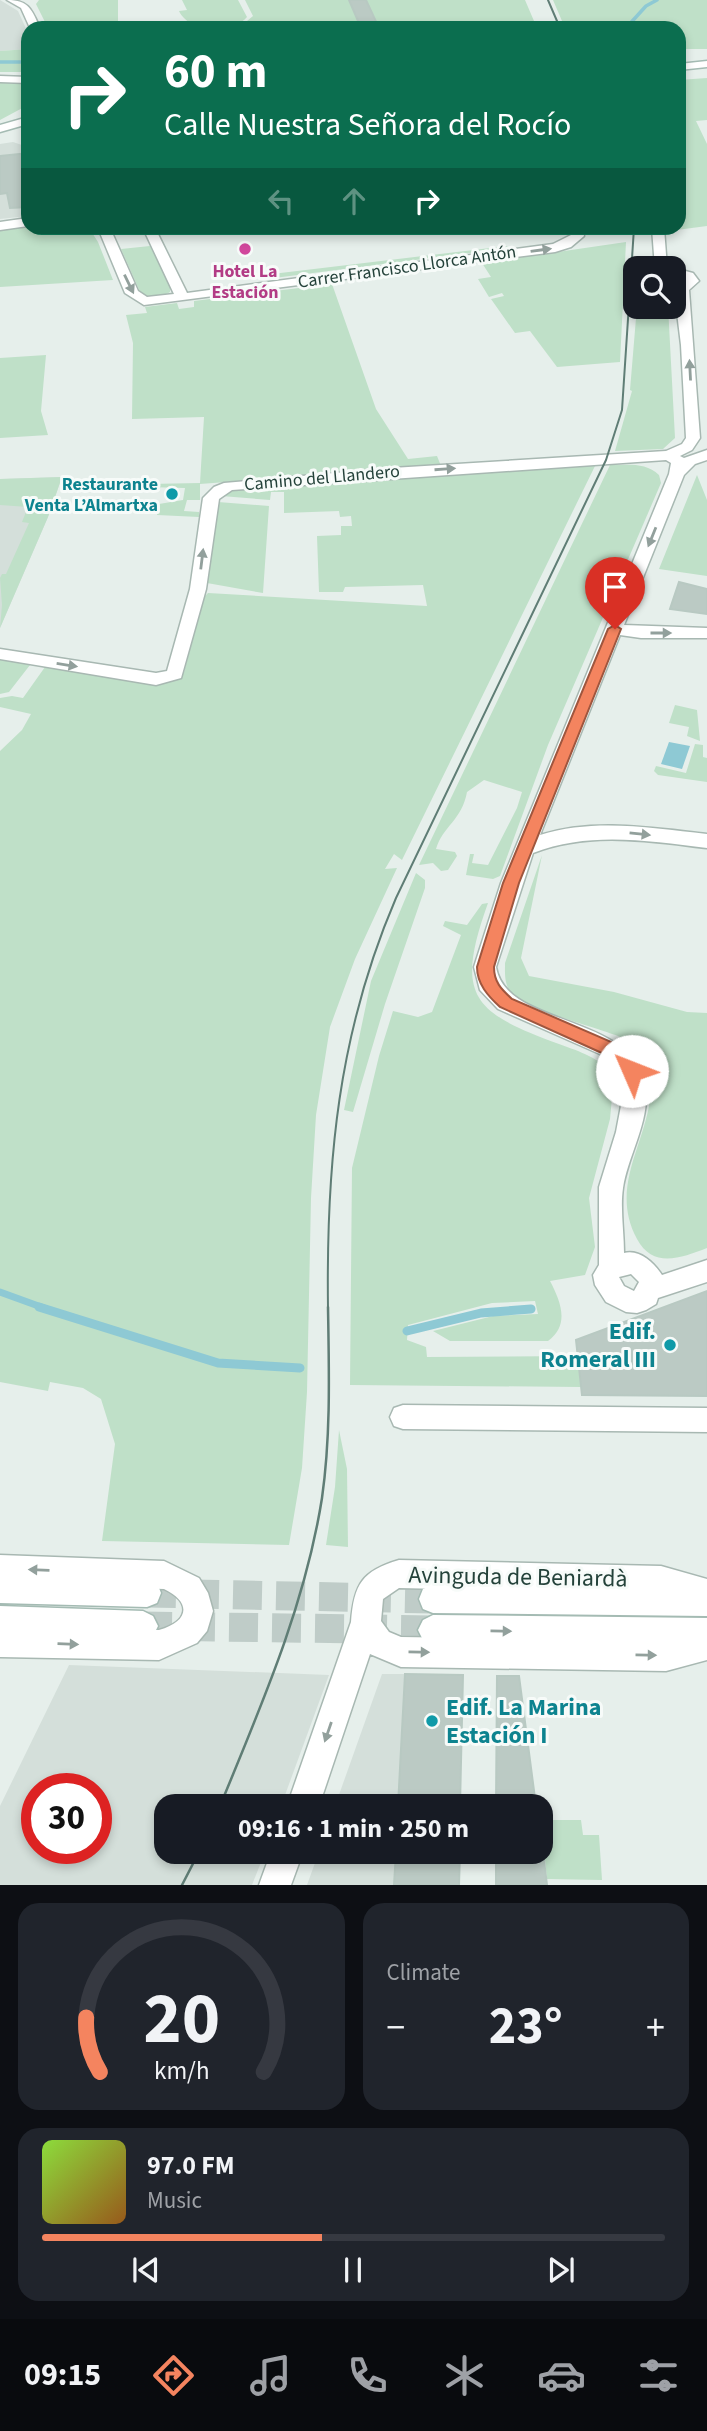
<!DOCTYPE html>
<meta charset="utf-8">
<style>
body{margin:0;font-family:"Source Sans 3",sans-serif;background:#20242c;color:#f1f3f6;height:100vh;display:flex;flex-direction:column;font-size:26px;white-space:nowrap}
*{box-sizing:border-box;margin:0}
p{font-size:23px;color:#9ea1a6}
.icon{flex:none;width:38px;height:38px;fill:none;stroke:currentColor;stroke-width:2;stroke-linecap:round;stroke-linejoin:round}
.map{position:relative;height:1885px;overflow:hidden}
.details{display:flex;flex-direction:column;gap:18px;padding:18px;background:#0d0f14;flex:1}
.details>*{flex:none}
.top-card{position:absolute;left:21px;top:21px;width:665px;height:214px;border-radius:21px;box-shadow:0 4px 10px #0003;background:#0b6e4f;color:#fff;overflow:hidden}
.fabs{position:absolute;left:623px;top:256px;display:grid;gap:14px}
.fabs a{display:grid;place-items:center;width:63px;height:63px;border-radius:14px;background:#171b24;box-shadow:0 4px 10px #0003;font-size:35px}
.speed{position:absolute;left:21px;top:1773px;display:flex;gap:14px;font-size:35px;font-weight:700;text-align:center}
.speed>*{display:grid;place-content:center;width:91px;height:91px;border-radius:50%;background:#171b24;box-shadow:0 4px 10px #0003;line-height:1}
.speed .limit{border:10px solid #d22;background:#fff;color:#111}
.pin{position:absolute;display:grid;place-items:center;width:60px;height:60px;color:#fff;margin:-72px -30px;border-radius:50% 50% 50% 0;rotate:-45deg;box-shadow:0 0 7px #0007}
.pin .icon{rotate:45deg}
.me{position:absolute;width:77px;margin:-38px;rotate:314deg;stroke-linejoin:round;filter:drop-shadow(0 0 5px #0008)}
.turn{display:flex;align-items:center;gap:24px;height:147px;padding:0 28px;font-size:32px}
.turn .icon{width:91px;height:91px;stroke-width:2.5}
.turn b{display:block;font-size:49px;line-height:60px}
.lanes{display:flex;align-items:center;height:66px;padding:0 28px;background:#0003;justify-content:center;gap:35px;direction:ltr}
.lanes .off{opacity:.35}
.big{font-size:52px;font-weight:700;line-height:1.1}
.details .tile{flex:1;display:flex;flex-direction:column;justify-content:center;gap:10px;min-width:0;padding:0 24px;border-radius:21px;background:#20242c}
.details .dial{align-items:center;gap:0}
.dial svg{height:182px;overflow:visible;fill:none;stroke:#363941;stroke-width:7;stroke-linecap:round;text-anchor:middle}
.dial text{fill:#f1f3f6;stroke:none}
.song{display:flex;align-items:center;gap:21px}
.cover{width:84px;height:84px;border-radius:10px;background:linear-gradient(135deg,hsl(90 70% 55%),hsl(30 70% 35%))}
.played{height:7px;border-radius:4px;background:linear-gradient(90deg,#f4845f 45%,#363941 45%)}
.keys{display:flex;justify-content:space-around;direction:ltr}
.heat{display:flex;justify-content:space-between;align-items:center;font-size:38px;direction:ltr}
.details .tiles{flex:1;display:grid;gap:18px;grid-template-columns:1fr 1fr}
.tile:last-child{grid-column:span 2}
.trip{position:absolute;left:154px;top:1794px;width:399px;height:70px;border-radius:21px;background:#171b24;box-shadow:0 4px 10px #0003;font-weight:700;line-height:70px;text-align:center}
.menu{display:flex;height:112px;justify-content:space-around;align-items:center;background:#090b0e;color:#9ea1a6}
.menu .icon{width:49px;height:49px}
.menu .selected{color:#f4845f}
.menu b{font-size:32px;color:#f1f3f6}
.map>svg:first-child{display:block}
.built{fill:#d4dfda;fill-rule:evenodd}
.green{fill:#bfe0c8}
.water{fill:#8ec9d4}
.lines{fill:none;stroke-linecap:round;stroke-linejoin:round}
.stream-far2{stroke:#8ec9d4;stroke-width:3.5}
.stream-far1{stroke:#8ec9d4;stroke-width:7}
.stream{stroke:#8ec9d4;stroke-width:9}
.building{fill:#bbcac4;stroke:#b8c9c2;stroke-width:2}
.secondary-tunnel{stroke:#bfccc8;stroke-width:29;stroke-dasharray:29 14;stroke-linecap:butt}
.street-casing{stroke:#a8b8b2;stroke-width:3}
.secondary-casing{stroke:#a4bbb3;stroke-width:3}
.street{fill:#fff;fill-rule:evenodd}
.secondary{fill:#fff;fill-rule:evenodd}
.tram-far1{stroke:#5f7d75;stroke-width:2}
.tram{stroke:#5f7d75;stroke-width:2.5}
.oneway{fill:#92a09c}
.route{fill:#f4845f;stroke:#9f563e;stroke-width:2}
.hotel-dot{fill:#d1479c;stroke:#f7fbf9;stroke-width:2.5}
.culture-dot{fill:#0f9aa8;stroke:#f7fbf9;stroke-width:2.5}
.labels{text-anchor:middle;dominant-baseline:central;stroke-width:6;stroke-linejoin:round;paint-order:stroke}
.far-street-label{font-size:18px;fill:#24423a;stroke:#f7fbf9}
.far-hotel-label{font-size:18px;font-weight:bold;fill:#b23c85;stroke:#f7fbf9}
.far-culture-label{font-size:18px;font-weight:bold;fill:#0d838f;stroke:#f7fbf9;text-anchor:end}
.near-culture-label{font-size:24px;font-weight:bold;fill:#0d838f;stroke:#f7fbf9;text-anchor:end}
.near-street-label{font-size:24px;fill:#24423a;stroke:#f7fbf9}
</style>
<div class="map">
<svg width="707" height="1885" viewBox="0 0 707 1885">
<rect width="100%" height="100%" fill="#e6efeb"/>
<!-- built -->
<path class="built" d="M0,0L18,11L28,33V49L0,51Z
M13,142L28,147V216L0,219V144Z
M62,477L48,517L0,628V479Z
M69,1665L329,1675L281,1806H166V1852H265L252,1885H0V1806ZM37,1788H96V1848H37Z
M382,1674H405L398,1806H335Z
M319,1852H396L394,1885H307Z"/>
<!-- green -->
<path class="green" d="M39,0H118V28H48L36,4Z
M182,0H238L247,17C233,34 189,33 179,11L187,10Z
M245,0H525L537,28H231L241,26L253,16Z
M553,0H707V49H679V28H565Z
M28,49V72H0V51Z
M707,78V120L696,121L707,144V226L669,231L668,228H679V80Z
M0,81L28,83V105L0,120Z
M28,226L89,228L98,242L113,280L0,287V229Z
M626,242L620,362L557,367L530,331L515,333L491,299L504,296L502,293L489,297L478,279L491,277L482,263Z
M150,246L170,284V292C159,299 152,299 141,294L121,249Z
M507,246L509,248L274,278L272,274Z
M332,284L376,409L408,459L437,456L441,466L200,484V500H187L184,511L199,512V517L157,515L159,504L183,500L185,488L147,487L148,484L200,483L204,417L132,419L133,343L126,315L147,313L145,307L177,303L179,309L194,307V301Z
M637,306H668L675,438L663,449L615,451L632,391L630,390Z
M46,355L41,411L48,435L0,438V358Z
M610,465C628,465 646,462 659,475L661,483L548,745L500,876L493,879L466,875L470,854H474L472,863L488,865L517,808L522,792L484,780L467,792C462,820 443,826 436,849L455,852L457,856L448,870L441,871L433,863L419,865Z
M595,466L402,860L394,854L385,869L397,868L355,959L330,1027L316,1115L311,1198L307,1392L302,1468L289,1545L102,1541L115,1444L101,1399L83,1388L50,1382L48,1391L0,1382V751L22,730L31,714L0,707V698L12,696L23,698L45,667L97,675L174,680L184,672L204,597L208,593L427,606L423,585L345,587L343,592H319L317,536L341,535V526H352L351,516L340,517L339,511L284,513V492H271L270,500L221,496L235,489L462,470Z
M697,475L707,500V576L659,569Z
M62,477L48,517L0,628L2,605L0,578L2,574H6L29,523L22,522L28,507L0,505V479Z
M218,502L269,506L263,593L207,583Z
M0,659L30,665L9,692L0,694Z
M675,705L697,710L700,741L687,736L689,727L669,723Z
M695,744L703,745V757L707,758V782L658,775L654,771L656,766L686,773Z
M542,855L521,958L529,976L614,992L687,1012L707,1013V1248C681,1258 653,1269 637,1239C609,1187 646,1145 651,1093C654,1067 640,1048 618,1036C595,1027 523,1009 510,991C504,983 505,972 505,963Z
M416,873L425,880V888L385,1004L353,1112L344,1110L371,981Z
M488,903C455,995 471,1012 559,1044C581,1052 600,1058 614,1076L610,1119L589,1198L595,1247L585,1275L550,1281C561,1302 570,1325 548,1341H450L433,1331L493,1316L538,1314L535,1301L492,1303L408,1325L407,1340L426,1347L427,1357L578,1356L581,1387L350,1385L352,1168L379,1056L393,1011L418,1017L432,1012L461,935L443,926L445,921L467,925L482,904Z
M339,1430L347,1469L348,1547L326,1545L335,1487Z
M541,1820H581L583,1835H599L602,1880L547,1879Z"/>
<!-- water -->
<path class="water" d="M669,742L690,746L682,769L661,764Z"/>
<g class="lines">
<!-- stream-far2 -->
<path class="stream-far2" d="M626,28L646,6L657,0
M0,62H28"/>
<!-- stream-far1 -->
<path class="stream-far1" d="M0,1292L44,1308"/>
<!-- stream -->
<path class="stream" d="M39,1307L218,1363L300,1368
M407,1331L481,1313L531,1309"/>
</g>
<!-- building -->
<path class="building" d="M349,0H366L379,28H361Z
M28,153V207L10,208L7,193L0,194V156Z
M679,582L707,589V614L670,609Z
M707,1291V1396L582,1395L576,1340Z
M405,1674L463,1675L460,1806H398Z
M497,1676H519L536,1806H496Z
M396,1852H460L459,1885H394Z
M496,1852H543L547,1885H496Z"/>
<g class="lines">
<!-- secondary-tunnel -->
<path class="secondary-tunnel" d="M147,1593L433,1599
M143,1626L433,1630"/>
<!-- street casing -->
<g class="street-casing">
<path id="street" d="M7,0C29,0 32,10 40,28H30L21,8Z
M0,76L28,77V83L0,82Z
M28,218V226L0,230V222Z
M98,228H110L138,291L147,297L174,294L143,228H155L187,293L553,244L571,235L570,228H582L584,236L571,247L555,252L144,305L125,293Z
M652,228H664L667,268H655Z
M674,268L693,273L699,281L689,290L700,438L692,450L680,456L684,458L707,450V460L695,464L684,475L624,625L707,628V638H641L620,635L540,835C595,818 651,828 707,834V848C647,841 591,831 533,853L496,967C506,1026 623,1013 643,1078C655,1114 628,1153 623,1188C620,1208 624,1232 624,1253C640,1249 654,1263 662,1275L707,1260V1282L658,1298L656,1304L646,1310L637,1313L626,1312L606,1302L595,1285L593,1275L599,1265V1187L616,1132L623,1095L621,1078L616,1068L602,1055L498,1009L480,990L474,967L501,883L669,474L671,463L666,460L232,490L219,499L206,589L181,678L156,685L0,659V649L156,673L167,671L190,589L203,498L214,487L224,483L392,468L666,451L682,444L686,438L681,345L674,288L685,281L674,276ZM631,1274L639,1282L634,1291L624,1286L619,1277Z
M403,1405L707,1408V1432L403,1429L394,1426L390,1417L394,1408Z
M0,1555L164,1561L199,1578L208,1593L213,1611L207,1631L197,1643L159,1660L0,1657V1627L159,1630C188,1622 193,1603 164,1589L0,1583Z
M399,1560L661,1566L707,1579V1607L661,1594L399,1588L383,1599L381,1621L389,1632L401,1637L666,1641L707,1630V1660L666,1671L401,1667L370,1654L319,1806H287L351,1622C354,1584 362,1571 399,1560Z
M271,1852H303L291,1885H259Z"/>
</g>
<!-- secondary casing -->
<g class="secondary-casing">
<path id="secondary" d="M707,61V67L679,70V64Z
M28,117V124L0,132V125Z
M0,1575L147,1579L157,1583L161,1593L157,1603L147,1607L0,1603Z
M433,1585L707,1588V1616L433,1613L423,1609L419,1599L423,1589Z
M0,1606L143,1611L153,1616L158,1626L153,1636L143,1641L0,1636Z
M433,1615L707,1618V1648L433,1645L423,1640L418,1630L423,1620Z"/>
</g>
<!-- street -->
<use href="#street" class="street"/>
<!-- secondary -->
<use href="#secondary" class="secondary"/>
<!-- tram-far1 -->
<path class="tram-far1" d="M548,0L560,28
M328,1308C326,1163 338,1033 396,898L606,460L622,410L634,228"/>
<!-- tram -->
<path class="tram" d="M220,1806C261,1706 305,1606 322,1498C331,1435 329,1370 328,1307
M182,1885L199,1852"/>
</g>
<!-- one-way arrows -->
<defs><path id="oneway-solid" d="M-6-.8H1V-3.2L6.5 0L1 3.2V.8H-6Z" transform="scale(1.75)"/></defs>
<g class="oneway">
<use href="#oneway-solid" transform="translate(541 250) rotate(-8)"/>
<use href="#oneway-solid" transform="translate(129 284) rotate(64)"/>
<use href="#oneway-solid" transform="translate(690 370) rotate(-93)"/>
<use href="#oneway-solid" transform="translate(445 469) rotate(-4)"/>
<use href="#oneway-solid" transform="translate(652 537) rotate(112)"/>
<use href="#oneway-solid" transform="translate(202 559) rotate(-83)"/>
<use href="#oneway-solid" transform="translate(661 633)"/>
<use href="#oneway-solid" transform="translate(67 665) rotate(9)"/>
<use href="#oneway-solid" transform="translate(640 834) rotate(6)"/>
<use href="#oneway-solid" transform="translate(39 1570) rotate(-178)"/>
<use href="#oneway-solid" transform="translate(501 1631) rotate(1)"/>
<use href="#oneway-solid" transform="translate(68 1644) rotate(2)"/>
<use href="#oneway-solid" transform="translate(419 1652) rotate(1)"/>
<use href="#oneway-solid" transform="translate(646 1655) rotate(1)"/>
<use href="#oneway-solid" transform="translate(328 1732) rotate(109)"/>
</g>
<!-- route -->
<path class="route" d="M615,625L621,629L519,883L494,967C494,982 501,989 512,999L616,1044L627,1052L640,1071L638,1076C624,1081 615,1061 604,1054L500,1007C488,996 477,984 477,967L503,883L608,629Z"/>
<!-- markers -->
<circle class="hotel-dot" cx="245" cy="249" r="7"/>
<g class="culture-dot">
<circle cx="172" cy="494" r="7"/>
<circle cx="670" cy="1345" r="7"/>
<circle cx="432" cy="1721" r="7"/>
</g>
<g class="labels">
<!-- far-street labels -->
<g class="far-street-label">
<text transform="translate(407 267) rotate(-8)">Carrer Francisco Llorca Antón</text>
<text transform="translate(322 478) rotate(-5)">Camino del Llandero</text>
</g>
<!-- far-hotel labels -->
<g class="far-hotel-label">
<text x="245" y="271">Hotel La<tspan x="245" dy="21">Estación</tspan></text>
</g>
<!-- far-culture labels -->
<g class="far-culture-label">
<text x="158" y="484">Restaurante<tspan x="158" dy="21">Venta L’Almartxa</tspan></text>
</g>
<!-- near-culture labels -->
<g class="near-culture-label">
<text x="656" y="1331">Edif.<tspan x="656" dy="28">Romeral III</tspan></text>
<text x="446" y="1707" text-anchor="start">Edif. La Marina<tspan x="446" dy="28">Estación I</tspan></text>
</g>
<!-- near-street labels -->
<g class="near-street-label">
<text transform="translate(518 1577) rotate(1)">Avinguda de Beniardà</text>
</g>
</g>
</svg>
<div class="fabs">
<a><svg class="icon" aria-label="search" viewBox="0 0 24 24"><circle cx="10" cy="10" r="6"/><path d="M15 15l6 6"/></svg></a>
</div>
<div class="speed"><div class="limit">30</div></div>
<div class="pin" style="left:615px;top:629px;background:#d93025"><svg class="icon" aria-label="arrive" viewBox="0 0 24 24"><path d="M6 21V4h12l-3 4 3 4H6"/></svg></div>
<svg class="me" style="left:632px;top:1071px" viewBox="-20 -20 40 40"><circle r="19" fill="#fff"/><path d="M0-13L10 11 0 6-10 11z" fill="#f4845f"/></svg>
<div class="trip">09:16 · 1 min · 250 m</div>
<div class="top-card">
<div class="turn"><svg class="icon" aria-label="right" viewBox="0 0 24 24"><path d="M7 20v-9h11M14 6l5 5-5 5"/></svg><div><b>60 m</b>Calle Nuestra Señora del Rocío</div></div>
<div class="lanes"><svg class="icon off" aria-label="left" viewBox="0 0 24 24"><path d="M17 20v-9H6M10 6l-5 5 5 5"/></svg><svg class="icon off" aria-label="ahead" viewBox="0 0 24 24"><path d="M12 20V5M6 11l6-6 6 6"/></svg><svg class="icon" aria-label="right" viewBox="0 0 24 24"><path d="M7 20v-9h11M14 6l5 5-5 5"/></svg></div>
</div>
</div>
<section class="details">
<div class="tiles">
<div class="tile dial"><svg viewBox="0 0 100 80">
<path d="M14 69A42 42 0 1 1 86 69"/>
<path d="M14 69A42 42 0 0 1 8 45" stroke="#f4845f"/>
<text x="50" y="56" font-size="32" font-weight="700">20</text>
<text x="50" y="72" font-size="11">km/h</text>
</svg></div>
<div class="tile"><p>Climate</p>
<div class="heat"><a>−</a><b class="big">23°</b><a>+</a></div>
</div>
<div class="tile">
<div class="song"><i class="cover"></i><div><b>97.0 FM</b><p>Music</p></div></div>
<div class="played"></div>
<div class="keys"><svg class="icon" aria-label="previous" viewBox="0 0 24 24"><path d="M18 5L8 12l10 7zM5 5v14"/></svg><svg class="icon" aria-label="pause" viewBox="0 0 24 24"><path d="M8 5v14M16 5v14"/></svg><svg class="icon" aria-label="next" viewBox="0 0 24 24"><path d="M6 5l10 7-10 7zM19 5v14"/></svg></div>
</div>
</div>
</section>
<nav class="menu">
<b>09:15</b>
<svg class="icon selected" aria-label="directions" viewBox="0 0 24 24"><path d="M12 3l9 9-9 9-9-9zM9 14v-3h6M13 9l2 2-2 2"/></svg>
<svg class="icon" aria-label="music" viewBox="0 0 24 24"><path d="M9 18V5l10-2v13"/><circle cx="6" cy="18" r="3"/><circle cx="16" cy="16" r="3"/></svg>
<svg class="icon" aria-label="phone" viewBox="0 0 24 24"><path d="M5 4h4l2 5-3 2q2 4 5 5l2-3 5 2v4C11 20 4 13 5 4z"/></svg>
<svg class="icon" aria-label="climate" viewBox="0 0 24 24"><path d="M12 3v18M4 7l16 10M4 17L20 7"/></svg>
<svg class="icon" aria-label="car" viewBox="0 0 24 24"><path d="M5 17H2v-5l4-1 3-4h7l3 4 3 1v5h-3M9 17h6M6 11h13"/><circle cx="7" cy="17" r="2"/><circle cx="17" cy="17" r="2"/></svg>
<svg class="icon" aria-label="filters" viewBox="0 0 24 24"><path d="M4 7h16M4 17h16"/><circle cx="9" cy="7" r="2"/><circle cx="15" cy="17" r="2"/></svg>
</nav>
